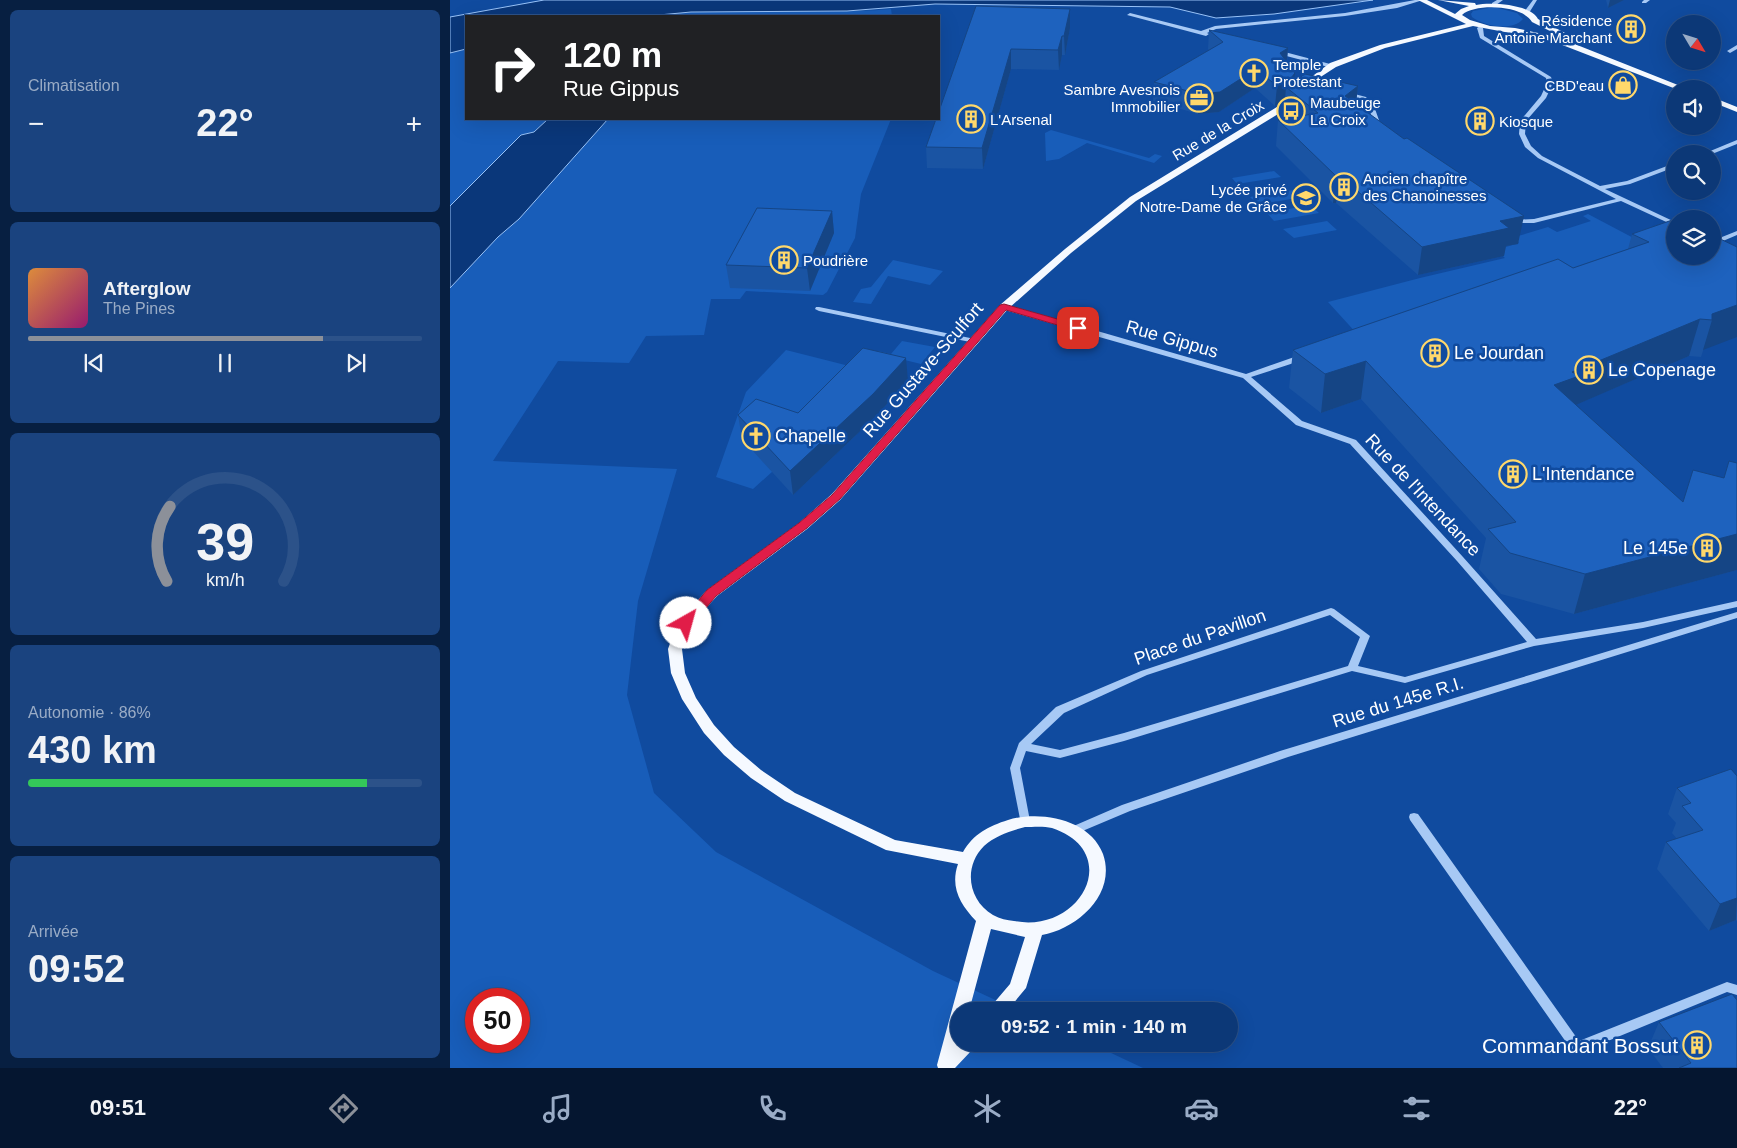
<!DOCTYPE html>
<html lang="fr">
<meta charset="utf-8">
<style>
body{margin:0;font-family:Arial,sans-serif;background:#1a437f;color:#f1f3f6;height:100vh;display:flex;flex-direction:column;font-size:19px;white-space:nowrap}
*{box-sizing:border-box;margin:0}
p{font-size:16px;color:#9aacc6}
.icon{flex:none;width:28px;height:28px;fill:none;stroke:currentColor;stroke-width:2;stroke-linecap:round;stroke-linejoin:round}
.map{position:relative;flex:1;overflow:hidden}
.sheet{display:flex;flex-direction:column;gap:10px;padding:10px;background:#071f41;width:450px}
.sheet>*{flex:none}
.hud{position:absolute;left:15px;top:15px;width:475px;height:105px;border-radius:0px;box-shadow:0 5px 20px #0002,0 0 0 1px #2c5289;background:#202124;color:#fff;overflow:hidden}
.needle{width:32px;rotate:128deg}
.fabs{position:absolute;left:1216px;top:15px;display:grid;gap:10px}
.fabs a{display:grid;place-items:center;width:55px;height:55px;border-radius:50%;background:#0c3877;box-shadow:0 5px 20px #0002,0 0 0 1px #2c5289;font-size:25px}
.speed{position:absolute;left:15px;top:988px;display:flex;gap:10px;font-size:25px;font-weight:700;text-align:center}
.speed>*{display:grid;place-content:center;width:65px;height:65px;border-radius:50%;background:#0c3877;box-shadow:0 5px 20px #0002,0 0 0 1px #2c5289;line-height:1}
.speed .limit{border:8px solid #d22;background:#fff;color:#111}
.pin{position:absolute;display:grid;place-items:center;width:42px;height:42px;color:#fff;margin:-21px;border-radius:10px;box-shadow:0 2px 8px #0006}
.me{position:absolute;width:55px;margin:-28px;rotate:38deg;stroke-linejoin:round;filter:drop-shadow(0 0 4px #0008)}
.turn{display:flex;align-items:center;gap:18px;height:105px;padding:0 15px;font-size:22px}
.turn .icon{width:65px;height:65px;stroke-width:2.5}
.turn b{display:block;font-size:35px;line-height:42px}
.big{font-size:38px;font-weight:600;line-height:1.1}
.sheet .widget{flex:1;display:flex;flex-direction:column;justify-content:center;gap:8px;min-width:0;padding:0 18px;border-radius:8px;background:#1a437f}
.sheet .dial{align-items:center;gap:0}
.dial svg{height:130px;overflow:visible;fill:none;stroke:#2c5289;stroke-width:7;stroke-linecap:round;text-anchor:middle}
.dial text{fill:#f1f3f6;stroke:none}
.song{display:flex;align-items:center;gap:15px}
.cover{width:60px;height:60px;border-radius:8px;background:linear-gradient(135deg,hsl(30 70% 55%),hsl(320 70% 35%))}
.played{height:5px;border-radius:2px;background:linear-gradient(90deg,#8c9099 75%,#2c5289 75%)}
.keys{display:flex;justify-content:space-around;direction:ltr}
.heat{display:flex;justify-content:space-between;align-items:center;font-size:28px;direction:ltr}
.charge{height:8px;border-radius:4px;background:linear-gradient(90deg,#34c759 86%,#2c5289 0)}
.trip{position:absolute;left:500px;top:1002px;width:288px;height:50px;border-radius:25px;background:#0c3877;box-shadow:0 5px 20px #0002,0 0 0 1px #2c5289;font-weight:600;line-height:50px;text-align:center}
.tab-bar{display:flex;height:80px;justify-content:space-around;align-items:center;background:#051630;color:#9aacc6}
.tab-bar .icon{width:35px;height:35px}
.tab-bar .current{color:#8c9099}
.tab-bar b{font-size:22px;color:#f1f3f6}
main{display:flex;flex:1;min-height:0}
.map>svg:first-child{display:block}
.green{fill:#185db9;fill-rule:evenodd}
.water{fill:#0a377a;stroke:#99c3f8}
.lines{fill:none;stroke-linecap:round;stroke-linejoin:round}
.minor{fill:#a7c9f5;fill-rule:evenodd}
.major{fill:#f5f9ff;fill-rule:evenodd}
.wall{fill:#1a54a3}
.shaded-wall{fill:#154585}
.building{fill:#1e62be;stroke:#154585}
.route{fill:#e11d48;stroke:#92132f}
.labels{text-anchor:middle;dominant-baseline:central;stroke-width:5;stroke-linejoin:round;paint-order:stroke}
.far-poi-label{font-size:15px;fill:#fff;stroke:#104b9f;text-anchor:start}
.far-street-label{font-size:15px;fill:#fff;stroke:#104b9f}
.street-label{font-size:18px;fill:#fff;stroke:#104b9f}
.poi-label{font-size:18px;fill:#fff;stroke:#104b9f;text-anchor:start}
.near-poi-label{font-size:21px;fill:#fff;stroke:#104b9f;text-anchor:end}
</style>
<main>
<section class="sheet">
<div class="widget"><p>Climatisation</p>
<div class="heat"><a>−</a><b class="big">22°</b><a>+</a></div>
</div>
<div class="widget">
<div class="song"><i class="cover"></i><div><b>Afterglow</b><p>The Pines</p></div></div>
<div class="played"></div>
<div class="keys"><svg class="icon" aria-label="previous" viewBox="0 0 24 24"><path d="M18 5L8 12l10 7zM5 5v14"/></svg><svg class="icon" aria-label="pause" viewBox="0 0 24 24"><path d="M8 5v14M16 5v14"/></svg><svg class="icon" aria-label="next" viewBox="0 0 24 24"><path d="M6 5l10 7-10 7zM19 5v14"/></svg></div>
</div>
<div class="widget dial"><svg viewBox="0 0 100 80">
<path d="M14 69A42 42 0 1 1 86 69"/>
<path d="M14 69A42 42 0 0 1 16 23" stroke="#8c9099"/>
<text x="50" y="56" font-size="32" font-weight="700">39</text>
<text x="50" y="72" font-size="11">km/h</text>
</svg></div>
<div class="widget"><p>Autonomie · 86%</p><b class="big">430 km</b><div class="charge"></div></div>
<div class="widget"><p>Arrivée</p><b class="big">09:52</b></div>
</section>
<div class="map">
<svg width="1287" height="1068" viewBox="0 0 1287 1068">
<rect width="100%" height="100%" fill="#104b9f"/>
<!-- green -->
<path class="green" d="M1044,7L1067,13L1073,19C1062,32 1034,26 1022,17L1021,14L1023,11Z
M441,9L442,16H198C279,4 361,16 441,9Z
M16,49V119H98L84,132L71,135L0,206V53Z
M158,119H441L411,194L405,238L377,292L373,295L296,291L290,299H261L254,335L196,336L179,363L108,361L43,461L227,469L188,601L177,695L204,793L266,852L483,971L569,1011H509V1044H642L693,1068H0V288L48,237L69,219ZM26,999H69V1041H26Z
M601,130L699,158L705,154L712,156L704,163L637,143L609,159L596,161L595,133Z
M824,171L831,177L787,184L782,178Z
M843,190L852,197L808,205L800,197Z
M860,205L869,213L824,221L817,213Z
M1138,214L1210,252L909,336L878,302L970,278L1055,258L1046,250L1069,243L1065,237L1098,227L1107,232L1141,221L1133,216Z
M877,221L887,230L844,238L833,229Z
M443,260L493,271L480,285L438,276L421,304L403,302L411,289L421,287Z
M452,341L485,347L471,364L426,353L428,351L441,354Z
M336,350L415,370L375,424L303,489L266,477L296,392Z"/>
<!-- water -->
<path class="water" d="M94,0H923L824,14L766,18L720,7L485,4L397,11L241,12L198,16H16V49L0,53V17Z
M98,119H158L69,219L48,237L0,288V206L71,135L84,132Z"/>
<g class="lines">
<!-- minor -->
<path class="minor" d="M965,0H973L947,8L895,16L766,29L757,33L759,34L756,36L677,15L680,13L751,31L765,26L895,13Z
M1047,0H1053L1046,5H1042V3Z
M1083,0H1087L1079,13H1075L1074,12Z
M1194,0H1200L1196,3H1192V2Z
M1030,26L1033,28L1034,36L1101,77L1103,83L1096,98L1076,121L1075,134L1081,146L1092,156L1150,186L1177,181L1225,163V167L1180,184L1155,189L1225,222V226L1171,201L1084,223H1059L1058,222L1061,220L1084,219L1166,199L1088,158L1075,147L1069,134L1070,121L1091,96L1097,83L1096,78L1030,38L1027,28Z
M1287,45V49L1280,53L1277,51Z
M827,50L884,65L885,66L882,68L825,53L824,52Z
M893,91L916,97L924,106L931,126L930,127L925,126C917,102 918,101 893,93Z
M1287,140V144L1262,154H1253Z
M1287,231V235L1266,244L1262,245V241Z
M551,305H557L796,374L850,355H856L857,357L856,359L801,377L852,421L906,440L1013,557L1086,639L1193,622L1287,601V607L1193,628L1084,646L955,683L902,671L674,741L610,758L576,751L570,768L580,821L579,824L575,825L571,824L560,768L569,743L606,707L691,671L881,608L884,609L920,636L908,666L955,677L1077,642L1007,561L900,444L846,425L793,378L551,309ZM880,615L910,637L898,666L674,733L610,750L581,744L614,713L697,675Z
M366,307H369L525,339L529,341L525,343L369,311L365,309Z
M1287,612V618L838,757L680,811L623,835L619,834L618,831L619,828L672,805L830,751Z
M964,813L968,814L1129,1041L1277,982L1287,985V995L1277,992L1131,1052L1127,1054L1123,1052L960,820L959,817L960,814Z"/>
<!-- major -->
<path class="major" d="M968,0H977L1005,14L1011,9L1019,6L988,0L1025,3L1026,5C1041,2 1080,4 1088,19L1123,37L1116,39L1082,22C1073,5 1025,3 1012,15L1020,20L1040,26L1065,28L1107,37L1238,89H1226L1102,41L1023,26L935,48L886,67L869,78L846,103L686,201L621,253L558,309L390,500L357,529L267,596L247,618L238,632L232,649L235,673L246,698L264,725L284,747L311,770L345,793L445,840L513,852C523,834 539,826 558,820C590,810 640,819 653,854C667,894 627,929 592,935L576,988L557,1011H537L560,984L575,937L541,929L519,1011H509V1044H525L522,1050L505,1068H488L487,1065L526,921C510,904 500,887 508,864L436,850L335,801L301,778L274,755L254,733L232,699L221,673L218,649L224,632L237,612L257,590L349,523L382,494L550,305L615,249L680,197L840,99L864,75L880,63L930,45L1016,24ZM575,827C583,827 594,826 602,828C674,852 631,934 564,921C557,920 550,919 543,915C518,900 513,867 534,846C545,836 560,831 575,827Z
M1262,97L1287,107V112L1262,102Z"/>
</g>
<!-- wall -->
<path class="wall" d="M1156,0H1174L1158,8Z
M526,6L620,9V28L615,55H612L609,70L561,69L533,169L477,168L476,147Z
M759,30L838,48L837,62L845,73L844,81L908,86L906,104L1068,244L1056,246L1054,256L968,275L886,203H883L826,146L828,120L840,118L834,113L835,100L825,106L805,88L769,112L748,114L703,101L704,82L759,50L758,49Z
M382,211L384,233L360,291L280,288L276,265Z
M1182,234L1287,247L1251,357L1239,356L1125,405L1233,502L1274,478L1279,461L1287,570L1124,614L1051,594L1029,569L1036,538L911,399L871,413L839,388L843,350L1123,268L1178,249Z
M458,381L425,417L343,495L292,439L288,415L348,413Z
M1287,776V921L1286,920L1259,931L1207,869L1216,842L1227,839L1222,833L1226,823L1218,814L1227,788Z
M1209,1022L1287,1068H1213L1198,1048Z"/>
<!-- shaded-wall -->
<path class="shaded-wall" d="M1160,0H1174L1158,8Z
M620,9V28L615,55L614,36Z
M612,36V55L609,70L608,50Z
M838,48L836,68L830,53Z
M561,49V69L533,169L532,148Z
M806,69L805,88L769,112L748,114L749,94Z
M845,73L843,93L836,87L835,100L825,106L827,86Z
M908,86L905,111L895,96Z
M889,175L886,203H883L886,176Z
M382,211L384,233L360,291L357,268Z
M1074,216L1068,244L1056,246L1054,256L968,275L972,247L1050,221Z
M1287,305V337L1253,350L1262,320V314Z
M1250,319L1239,356L1121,407L1104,385L1122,372Z
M456,358L458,381L425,417L343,495L340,471Z
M916,361L911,399L871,413L875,374Z
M1287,534V570L1124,614L1135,574Z
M1287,898L1286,920L1259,931L1270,904Z"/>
<!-- building -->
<path class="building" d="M526,6L620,9L614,36H612L608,50L561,49L532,148L476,147L486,119H489V111Z
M759,30L838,48L830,53L845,73L841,78L827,86L806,69L770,92L749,94L704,82L773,42Z
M855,74L908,86L895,96L954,139L957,138L1074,216L1050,221L1059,228L972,247L889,175L886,176L828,120L868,113L836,87Z
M307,208L382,211L357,268L276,265Z
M1228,218L1230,219H1225V256H1262V235L1287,247V305L1262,314V320L1250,319L1122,372L1129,376L1104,385L1233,502L1243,470L1274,478L1279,461L1287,463V534L1135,574L1060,553L1038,529L1066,522L916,361L875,374L843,350L1108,259L1123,268L1199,242L1182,234Z
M413,348L456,358L423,394L340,471L288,415L306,399L348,413Z
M1281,769L1287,776V898L1270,904L1216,842L1253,830L1232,806L1241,803L1227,788Z
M1282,994L1287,1000V1068H1229L1241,1063L1209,1022Z"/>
<!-- route -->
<path class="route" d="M554,304L632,326L633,328L628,331L556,310L390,499L357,528L266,596L241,626H232L230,623L232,620L257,590L349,523L382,495L550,305Z"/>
<!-- icons -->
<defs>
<g id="building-ring" transform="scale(1.4375)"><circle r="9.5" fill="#104b9f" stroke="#ffd86b" stroke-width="1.5"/><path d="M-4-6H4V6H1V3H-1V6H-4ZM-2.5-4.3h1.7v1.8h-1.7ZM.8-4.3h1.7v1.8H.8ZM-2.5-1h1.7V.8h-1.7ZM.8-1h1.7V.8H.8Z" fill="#ffd86b"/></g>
<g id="church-ring" transform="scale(1.4375)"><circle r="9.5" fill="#104b9f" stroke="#ffd86b" stroke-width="1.5"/><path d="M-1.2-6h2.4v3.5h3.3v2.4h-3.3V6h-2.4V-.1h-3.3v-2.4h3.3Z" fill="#ffd86b"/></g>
<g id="shop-ring" transform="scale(1.4375)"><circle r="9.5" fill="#104b9f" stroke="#ffd86b" stroke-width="1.5"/><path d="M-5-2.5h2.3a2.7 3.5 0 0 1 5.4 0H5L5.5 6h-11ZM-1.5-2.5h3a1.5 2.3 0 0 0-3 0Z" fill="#ffd86b"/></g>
<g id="office-ring" transform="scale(1.4375)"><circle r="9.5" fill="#104b9f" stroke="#ffd86b" stroke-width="1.5"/><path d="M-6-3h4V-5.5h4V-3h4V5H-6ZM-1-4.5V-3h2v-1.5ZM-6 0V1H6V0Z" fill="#ffd86b"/></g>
<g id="bus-ring" transform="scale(1.4375)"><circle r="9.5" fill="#104b9f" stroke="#ffd86b" stroke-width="1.5"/><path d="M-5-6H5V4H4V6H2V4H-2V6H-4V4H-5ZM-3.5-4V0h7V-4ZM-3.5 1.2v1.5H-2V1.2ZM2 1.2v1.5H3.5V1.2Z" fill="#ffd86b"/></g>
<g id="school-ring" transform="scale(1.4375)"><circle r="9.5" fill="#104b9f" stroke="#ffd86b" stroke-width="1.5"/><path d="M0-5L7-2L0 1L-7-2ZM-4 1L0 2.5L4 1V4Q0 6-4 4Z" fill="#ffd86b"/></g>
</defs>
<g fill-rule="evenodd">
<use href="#building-ring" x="1181" y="29"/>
<use href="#church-ring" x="804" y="73"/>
<use href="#shop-ring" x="1173" y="85"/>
<use href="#office-ring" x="749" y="98"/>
<use href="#bus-ring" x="841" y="111"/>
<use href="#building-ring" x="521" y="119"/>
<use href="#building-ring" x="1030" y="121"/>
<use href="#building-ring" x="894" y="187"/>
<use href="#school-ring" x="856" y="198"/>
<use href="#building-ring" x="334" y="260"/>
<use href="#building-ring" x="985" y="353"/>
<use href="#building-ring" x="1139" y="370"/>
<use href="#church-ring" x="306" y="436"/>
<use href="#building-ring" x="1063" y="474"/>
<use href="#building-ring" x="1257" y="548"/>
<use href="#building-ring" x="1247" y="1045"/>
</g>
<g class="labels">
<!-- far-poi labels -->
<g class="far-poi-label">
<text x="1162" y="20" text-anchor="end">Résidence<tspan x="1162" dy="17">Antoine Marchant</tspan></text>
<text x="823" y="64">Temple<tspan x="823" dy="17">Protestant</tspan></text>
<text x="1154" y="85" text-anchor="end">CBD'eau</text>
<text x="730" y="89" text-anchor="end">Sambre Avesnois<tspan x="730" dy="17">Immobilier</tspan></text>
<text x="860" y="102">Maubeuge<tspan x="860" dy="17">La Croix</tspan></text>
<text x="540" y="119">L'Arsenal</text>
<text x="1049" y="121">Kiosque</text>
<text x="913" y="178">Ancien chapître<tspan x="913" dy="17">des Chanoinesses</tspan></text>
<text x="837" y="189" text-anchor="end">Lycée privé<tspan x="837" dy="17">Notre-Dame de Grâce</tspan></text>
<text x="353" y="260">Poudrière</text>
</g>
<!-- far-street labels -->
<g class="far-street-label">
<text transform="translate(768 130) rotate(-31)">Rue de la Croix</text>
</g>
<!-- street labels -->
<g class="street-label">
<text transform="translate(722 339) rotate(16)">Rue Gippus</text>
<text transform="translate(473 370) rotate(-49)">Rue Gustave-Sculfort</text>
<text transform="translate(973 495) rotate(47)">Rue de l'Intendance</text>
<text transform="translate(750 637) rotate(-19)">Place du Pavillon</text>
<text transform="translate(948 702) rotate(-17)">Rue du 145e R.I.</text>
</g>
<!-- poi labels -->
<g class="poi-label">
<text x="1004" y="353">Le Jourdan</text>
<text x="1158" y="370">Le Copenage</text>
<text x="325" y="436">Chapelle</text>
<text x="1082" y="474">L'Intendance</text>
<text x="1238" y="548" text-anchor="end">Le 145e</text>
</g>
<!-- near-poi labels -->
<g class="near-poi-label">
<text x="1228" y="1045">Commandant Bossut</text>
</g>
</g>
</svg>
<div class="fabs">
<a><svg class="needle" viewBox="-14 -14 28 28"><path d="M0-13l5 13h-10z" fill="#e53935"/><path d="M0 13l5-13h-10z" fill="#9aacc6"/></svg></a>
<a><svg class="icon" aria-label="sound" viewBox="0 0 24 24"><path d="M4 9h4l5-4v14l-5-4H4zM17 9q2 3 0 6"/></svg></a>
<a><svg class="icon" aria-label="search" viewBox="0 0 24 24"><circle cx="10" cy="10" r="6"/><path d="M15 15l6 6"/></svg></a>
<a><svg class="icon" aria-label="layers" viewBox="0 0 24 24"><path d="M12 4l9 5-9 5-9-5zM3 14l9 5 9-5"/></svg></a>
</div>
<div class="speed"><div class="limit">50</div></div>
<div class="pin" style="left:628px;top:328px;background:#d93025"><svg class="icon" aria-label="arrive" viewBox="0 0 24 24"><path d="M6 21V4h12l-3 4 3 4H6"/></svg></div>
<svg class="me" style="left:236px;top:623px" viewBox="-20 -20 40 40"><circle r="19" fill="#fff"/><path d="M0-13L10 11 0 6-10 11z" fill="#e11d48"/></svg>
<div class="trip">09:52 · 1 min · 140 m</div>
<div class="hud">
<div class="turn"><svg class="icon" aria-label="right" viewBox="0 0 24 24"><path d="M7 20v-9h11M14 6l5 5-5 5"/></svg><div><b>120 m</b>Rue Gippus</div></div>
</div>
</div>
</main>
<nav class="tab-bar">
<b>09:51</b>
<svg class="icon current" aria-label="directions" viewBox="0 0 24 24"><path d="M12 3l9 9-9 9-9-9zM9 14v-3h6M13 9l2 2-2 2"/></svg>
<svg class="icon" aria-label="music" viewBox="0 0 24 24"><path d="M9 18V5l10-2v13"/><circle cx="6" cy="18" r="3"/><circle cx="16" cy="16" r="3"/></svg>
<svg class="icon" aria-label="phone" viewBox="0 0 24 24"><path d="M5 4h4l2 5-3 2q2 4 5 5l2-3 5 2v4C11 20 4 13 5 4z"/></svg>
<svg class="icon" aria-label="climate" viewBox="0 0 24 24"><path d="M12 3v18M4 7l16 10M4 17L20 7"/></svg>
<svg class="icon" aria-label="car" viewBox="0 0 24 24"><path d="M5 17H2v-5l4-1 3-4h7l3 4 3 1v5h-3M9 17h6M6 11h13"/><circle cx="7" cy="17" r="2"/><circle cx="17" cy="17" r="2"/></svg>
<svg class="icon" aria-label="filters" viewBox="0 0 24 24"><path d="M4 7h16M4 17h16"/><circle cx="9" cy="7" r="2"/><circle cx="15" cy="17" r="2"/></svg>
<b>22°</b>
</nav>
